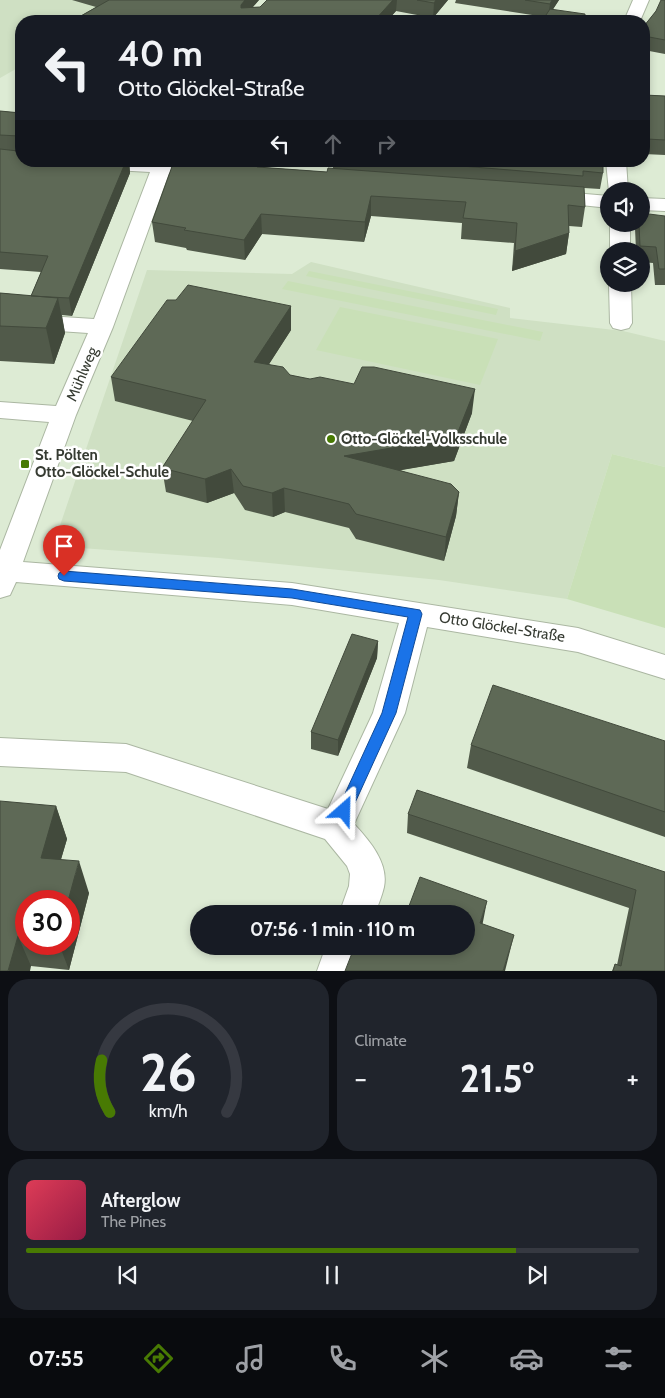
<!DOCTYPE html>
<meta charset="utf-8">
<style>
body{margin:0;font-family:Cabin,sans-serif;background:#20242c;color:#f1f3f6;height:100vh;display:flex;flex-direction:column;font-size:19px;white-space:nowrap}
*{box-sizing:border-box;margin:0}
p{font-size:16px;color:#9ea1a6}
.icon{flex:none;width:28px;height:28px;fill:none;stroke:currentColor;stroke-width:2;stroke-linecap:round;stroke-linejoin:round}
.map{position:relative;height:971px;overflow:hidden}
.sheet{display:flex;flex-direction:column;gap:8px;padding:8px;background:#0d0f14;flex:1}
.sheet>*{flex:none}
.hud{position:absolute;left:15px;top:15px;width:635px;height:152px;border-radius:20px;box-shadow:0 2px 8px #0003;background:#171b24;color:#f1f3f6;overflow:hidden}
.controls{position:absolute;left:600px;top:182px;display:grid;gap:10px}
.controls a{display:grid;place-items:center;width:50px;height:50px;border-radius:50%;background:#171b24;box-shadow:0 2px 8px #0003;font-size:25px}
.speed{position:absolute;left:15px;top:890px;display:flex;gap:10px;font-size:25px;font-weight:700;text-align:center}
.speed>*{display:grid;place-content:center;width:65px;height:65px;border-radius:50%;background:#171b24;box-shadow:0 2px 8px #0003;line-height:1}
.speed .limit{border:8px solid #d22;background:#fff;color:#111}
.pin{position:absolute;display:grid;place-items:center;width:42px;height:42px;color:#fff;margin:-51px -21px;border-radius:50% 50% 50% 0;rotate:-45deg;box-shadow:0 0 5px #0007}
.pin .icon{rotate:45deg}
.me{position:absolute;width:55px;margin:-28px;rotate:25deg;stroke-linejoin:round;filter:drop-shadow(0 0 4px #0008)}
.turn{display:flex;align-items:center;gap:18px;height:105px;padding:0 20px;font-size:22px}
.turn .icon{width:65px;height:65px;stroke-width:2.5}
.turn b{display:block;font-size:35px;line-height:42px}
.lanes{display:flex;align-items:center;height:48px;padding:0 20px;background:#0003;justify-content:center;gap:25px;direction:ltr}
.lanes .off{opacity:.35}
.big{font-size:38px;font-weight:800;line-height:1.1}
.sheet .widget{flex:1;display:flex;flex-direction:column;justify-content:center;gap:8px;min-width:0;padding:0 18px;border-radius:20px;background:#20242c}
.sheet .dial{align-items:center;gap:0}
.dial svg{height:130px;overflow:visible;fill:none;stroke:#363941;stroke-width:7;stroke-linecap:round;text-anchor:middle}
.dial text{fill:#f1f3f6;stroke:none}
.song{display:flex;align-items:center;gap:15px}
.cover{width:60px;height:60px;border-radius:8px;background:linear-gradient(135deg,hsl(350 70% 55%),hsl(340 70% 35%))}
.played{height:5px;border-radius:2px;background:linear-gradient(90deg,#487a03 80%,#363941 80%)}
.keys{display:flex;justify-content:space-around;direction:ltr}
.heat{display:flex;justify-content:space-between;align-items:center;font-size:28px;direction:ltr}
.sheet .tiles{flex:1;display:grid;gap:8px;grid-template-columns:1fr 1fr}
.widget:last-child{grid-column:span 2}
.trip{position:absolute;left:190px;top:905px;width:285px;height:50px;border-radius:25px;background:#171b24;box-shadow:0 2px 8px #0003;font-weight:800;line-height:50px;text-align:center}
.tab-bar{display:flex;height:80px;justify-content:space-around;align-items:center;background:#090b0e;color:#9ea1a6}
.tab-bar .icon{width:35px;height:35px}
.tab-bar .selected{color:#487a03}
.tab-bar b{font-size:22px;color:#f1f3f6}
.map>svg:first-child{display:block}
.built{fill:#cfe0c3}
.green{fill:#c9e0b7}
.lines{fill:none;stroke-linecap:round;stroke-linejoin:round}
.minor-casing{stroke:#abb7a2;stroke-width:2}
.minor{fill:#fff;fill-rule:evenodd}
.wall{fill:#515a4a;fill-rule:evenodd}
.shaded-wall{fill:#424a3c}
.building{fill:#5e6956;stroke:#424a3c}
.route{fill:#1a73e8;stroke:#114b97}
.poi-dot{fill:#487a03;stroke:#fff;stroke-width:2}
.labels{text-anchor:middle;dominant-baseline:central;stroke-width:5;stroke-linejoin:round;paint-order:stroke}
.street-label{font-size:15px;fill:#363b32;stroke:#fff}
.poi-label{font-size:15px;font-weight:bold;fill:#363b32;stroke:#fff;text-anchor:start}
</style>
<div class="map">
<svg width="665" height="971" viewBox="0 0 665 971">
<rect width="100%" height="100%" fill="#ddebd4"/>
<!-- built -->
<path class="built" d="M0,0H144L228,21H21V66L0,78Z
M311,262L510,308V318L623,331L665,341V467L612,454L567,599L439,580L219,558L53,546L147,270L292,274Z"/>
<!-- green -->
<path class="green" d="M309,271L498,309L496,315L306,276Z
M288,281L543,332L540,341L282,289Z
M340,307L498,339L480,385L316,350Z
M612,454L665,467V628L567,599Z"/>
<g class="lines">
<!-- minor casing -->
<g class="minor-casing">
<path id="minor" d="M633,0H649L640,21H624Z
M51,161H173L214,166L217,170L214,174L207,176L169,173L113,327L76,415L23,562L292,583L578,628L665,655V679L578,652L427,627L405,713L354,824C369,840 389,863 384,887C382,896 378,905 375,914H339L349,886L350,874L347,866L325,839L126,772L0,766V738L126,744L328,809L373,713L399,623L292,605L16,582L10,595L0,598V550L49,422L0,418V402L56,406L88,333L0,327V313L94,319L150,172L60,167L53,165Z
M606,161H626L628,191L609,192Z
M550,191L609,196V208L543,201L540,197L543,193Z
M641,198L665,199V211L641,210Z
M610,224H630V251H610Z
M609,284H631L632,323L629,328L621,330L613,328L610,323Z
M326,946H362L354,971H317Z"/>
</g>
<!-- minor -->
<use href="#minor" class="minor"/>
</g>
<!-- wall -->
<path class="wall" d="M72,0H259L252,7H260L267,0H448L433,18L396,11L387,21H72L96,7Z
M456,0H559L553,9L545,17L455,3Z
M665,0V54L644,50V26Z
M644,95L665,96V155L644,154Z
M0,111L21,113V161H129L130,173L72,316L62,315L65,333L54,364L0,361V293L31,296L41,272L0,269Z
M174,161H231L230,164L257,166L258,167L327,172L333,168V161H603V173L600,189L584,188L585,207L582,227L569,226V233L566,254L512,271L514,243L461,239L462,223L371,216L364,242L262,234L245,260L187,250L186,248L155,242L152,222Z
M665,216V285H655L653,263L641,262V251H636L635,228L636,224H641Z
M291,306V330L269,364L290,375L472,413L454,461L400,470L459,492L456,516L444,561L356,539L349,528L285,512L273,517L245,510L234,493L207,503L166,492L162,468L193,421L115,401L111,377Z
M378,641L377,658L338,756L311,749V732Z
M665,741V837L467,768L471,745Z
M56,806L67,839L61,859L89,893L69,970L31,966L0,971ZM26,901L69,944H26Z
M408,814L665,872V971H612L615,964L617,965L629,908L407,833Z"/>
<!-- shaded-wall -->
<path class="shaded-wall" d="M245,0H259L242,20L241,5Z
M393,0H397L396,11L387,21H374Z
M436,0H448L433,18L434,3Z
M552,0H559L548,17L550,4Z
M126,161H129L130,173L72,316L69,298Z
M371,196V216L364,242L365,222Z
M261,214L262,234L245,260L244,240Z
M569,233L566,254L512,271L515,251Z
M58,298L65,333L54,364L46,328Z
M291,306V330L255,386L254,362Z
M475,389L472,413L454,461L344,480V456Z
M231,469L234,493L207,503L205,479Z
M284,488L285,512L273,517L272,493Z
M459,492L456,516L444,561L446,537Z
M378,641L377,658L338,756V740Z
M56,806L67,839L52,890L41,858Z
M79,861L89,893L69,970L59,944H69V901H68Z
M487,901L482,927L480,923Z
M514,935L505,971H503Z
M18,936L31,966L30,971H8Z"/>
<!-- building -->
<path class="building" d="M109,0H245L241,5V8L260,7L267,0H393L374,21H304L286,18L284,21H72Z
M417,0H436L434,3Z
M525,0H552L550,4Z
M661,0H665V40L644,36V26L656,11Z
M550,9L585,14V21H542Z
M644,95L665,96V140L647,139Z
M0,111L21,113V143H20L19,136L0,135Z
M0,149L18,151L21,149V161H126L69,298L31,296L48,256L0,252Z
M174,161H222L221,163L257,166V167L327,172L328,168L584,187L585,207L568,205L569,233L515,251L517,223L463,218L466,202L371,196L365,222L261,214L244,240L184,230L186,228L152,222Z
M400,161H603V173L583,171V176Z
M641,213L665,216V269H659L656,247L640,246L639,224H641Z
M188,285L291,306L254,362L283,367L290,375L310,379L320,377L354,384L362,367H374L475,389L456,437L344,456L451,484L459,492L446,537L356,514L349,504L284,488L272,493L243,486L231,469L205,479L162,468L206,400L111,377L167,300H176Z
M0,293L58,298L46,328L0,326Z
M352,634L378,641L338,740L311,732Z
M493,685L665,741V812L471,745Z
M417,790L665,872V971H613L615,964L621,966L636,890L408,814Z
M0,801L56,806L41,858L79,861L68,901H26V936H18L8,971H0Z
M420,877L487,901L480,923L514,935L503,971H345L354,948L357,946H466V914H406Z"/>
<!-- route -->
<path class="route" d="M64,571L292,589L420,610L422,614L396,713L349,816L344,818L339,816L337,811L382,713L408,617L292,598L64,581L59,579L58,576L59,573Z"/>
<!-- markers -->
<g class="poi-dot">
<circle cx="331" cy="439" r="5"/>
<rect x="20" y="459" width="10" height="10" rx="2.5"/>
</g>
<g class="labels">
<!-- street labels -->
<g class="street-label">
<text transform="translate(82 374) rotate(-67)">Mühlweg</text>
<text transform="translate(502 627) rotate(9)">Otto Glöckel-Straße</text>
</g>
<!-- poi labels -->
<g class="poi-label">
<text x="341" y="439">Otto-Glöckel-Volksschule</text>
<text x="35" y="455">St. Pölten<tspan x="35" dy="17">Otto-Glöckel-Schule</tspan></text>
</g>
</g>
</svg>
<div class="controls">
<a><svg class="icon" aria-label="sound" viewBox="0 0 24 24"><path d="M4 9h4l5-4v14l-5-4H4zM17 9q2 3 0 6"/></svg></a>
<a><svg class="icon" aria-label="layers" viewBox="0 0 24 24"><path d="M12 4l9 5-9 5-9-5zM3 14l9 5 9-5"/></svg></a>
</div>
<div class="speed"><div class="limit">30</div></div>
<div class="pin" style="left:64px;top:576px;background:#d93025"><svg class="icon" aria-label="arrive" viewBox="0 0 24 24"><path d="M6 21V4h12l-3 4 3 4H6"/></svg></div>
<svg class="me" style="left:344px;top:811px" viewBox="-20 -20 40 40"><path d="M0-17L14 15 0 8-14 15z" fill="#1a73e8" stroke="#fff" stroke-width="4"/></svg>
<div class="trip">07:56 · 1 min · 110 m</div>
<div class="hud">
<div class="turn"><svg class="icon" aria-label="left" viewBox="0 0 24 24"><path d="M17 20v-9H6M10 6l-5 5 5 5"/></svg><div><b>40 m</b>Otto Glöckel-Straße</div></div>
<div class="lanes"><svg class="icon" aria-label="left" viewBox="0 0 24 24"><path d="M17 20v-9H6M10 6l-5 5 5 5"/></svg><svg class="icon off" aria-label="ahead" viewBox="0 0 24 24"><path d="M12 20V5M6 11l6-6 6 6"/></svg><svg class="icon off" aria-label="right" viewBox="0 0 24 24"><path d="M7 20v-9h11M14 6l5 5-5 5"/></svg></div>
</div>
</div>
<section class="sheet">
<div class="tiles">
<div class="widget dial"><svg viewBox="0 0 100 80">
<path d="M14 69A42 42 0 1 1 86 69"/>
<path d="M14 69A42 42 0 0 1 9 37" stroke="#487a03"/>
<text x="50" y="56" font-size="32" font-weight="700">26</text>
<text x="50" y="72" font-size="11">km/h</text>
</svg></div>
<div class="widget"><p>Climate</p>
<div class="heat"><a>−</a><b class="big">21.5°</b><a>+</a></div>
</div>
<div class="widget">
<div class="song"><i class="cover"></i><div><b>Afterglow</b><p>The Pines</p></div></div>
<div class="played"></div>
<div class="keys"><svg class="icon" aria-label="previous" viewBox="0 0 24 24"><path d="M18 5L8 12l10 7zM5 5v14"/></svg><svg class="icon" aria-label="pause" viewBox="0 0 24 24"><path d="M8 5v14M16 5v14"/></svg><svg class="icon" aria-label="next" viewBox="0 0 24 24"><path d="M6 5l10 7-10 7zM19 5v14"/></svg></div>
</div>
</div>
</section>
<nav class="tab-bar">
<b>07:55</b>
<svg class="icon selected" aria-label="directions" viewBox="0 0 24 24"><path d="M12 3l9 9-9 9-9-9zM9 14v-3h6M13 9l2 2-2 2"/></svg>
<svg class="icon" aria-label="music" viewBox="0 0 24 24"><path d="M9 18V5l10-2v13"/><circle cx="6" cy="18" r="3"/><circle cx="16" cy="16" r="3"/></svg>
<svg class="icon" aria-label="phone" viewBox="0 0 24 24"><path d="M5 4h4l2 5-3 2q2 4 5 5l2-3 5 2v4C11 20 4 13 5 4z"/></svg>
<svg class="icon" aria-label="climate" viewBox="0 0 24 24"><path d="M12 3v18M4 7l16 10M4 17L20 7"/></svg>
<svg class="icon" aria-label="car" viewBox="0 0 24 24"><path d="M5 17H2v-5l4-1 3-4h7l3 4 3 1v5h-3M9 17h6M6 11h13"/><circle cx="7" cy="17" r="2"/><circle cx="17" cy="17" r="2"/></svg>
<svg class="icon" aria-label="filters" viewBox="0 0 24 24"><path d="M4 7h16M4 17h16"/><circle cx="9" cy="7" r="2"/><circle cx="15" cy="17" r="2"/></svg>
</nav>
